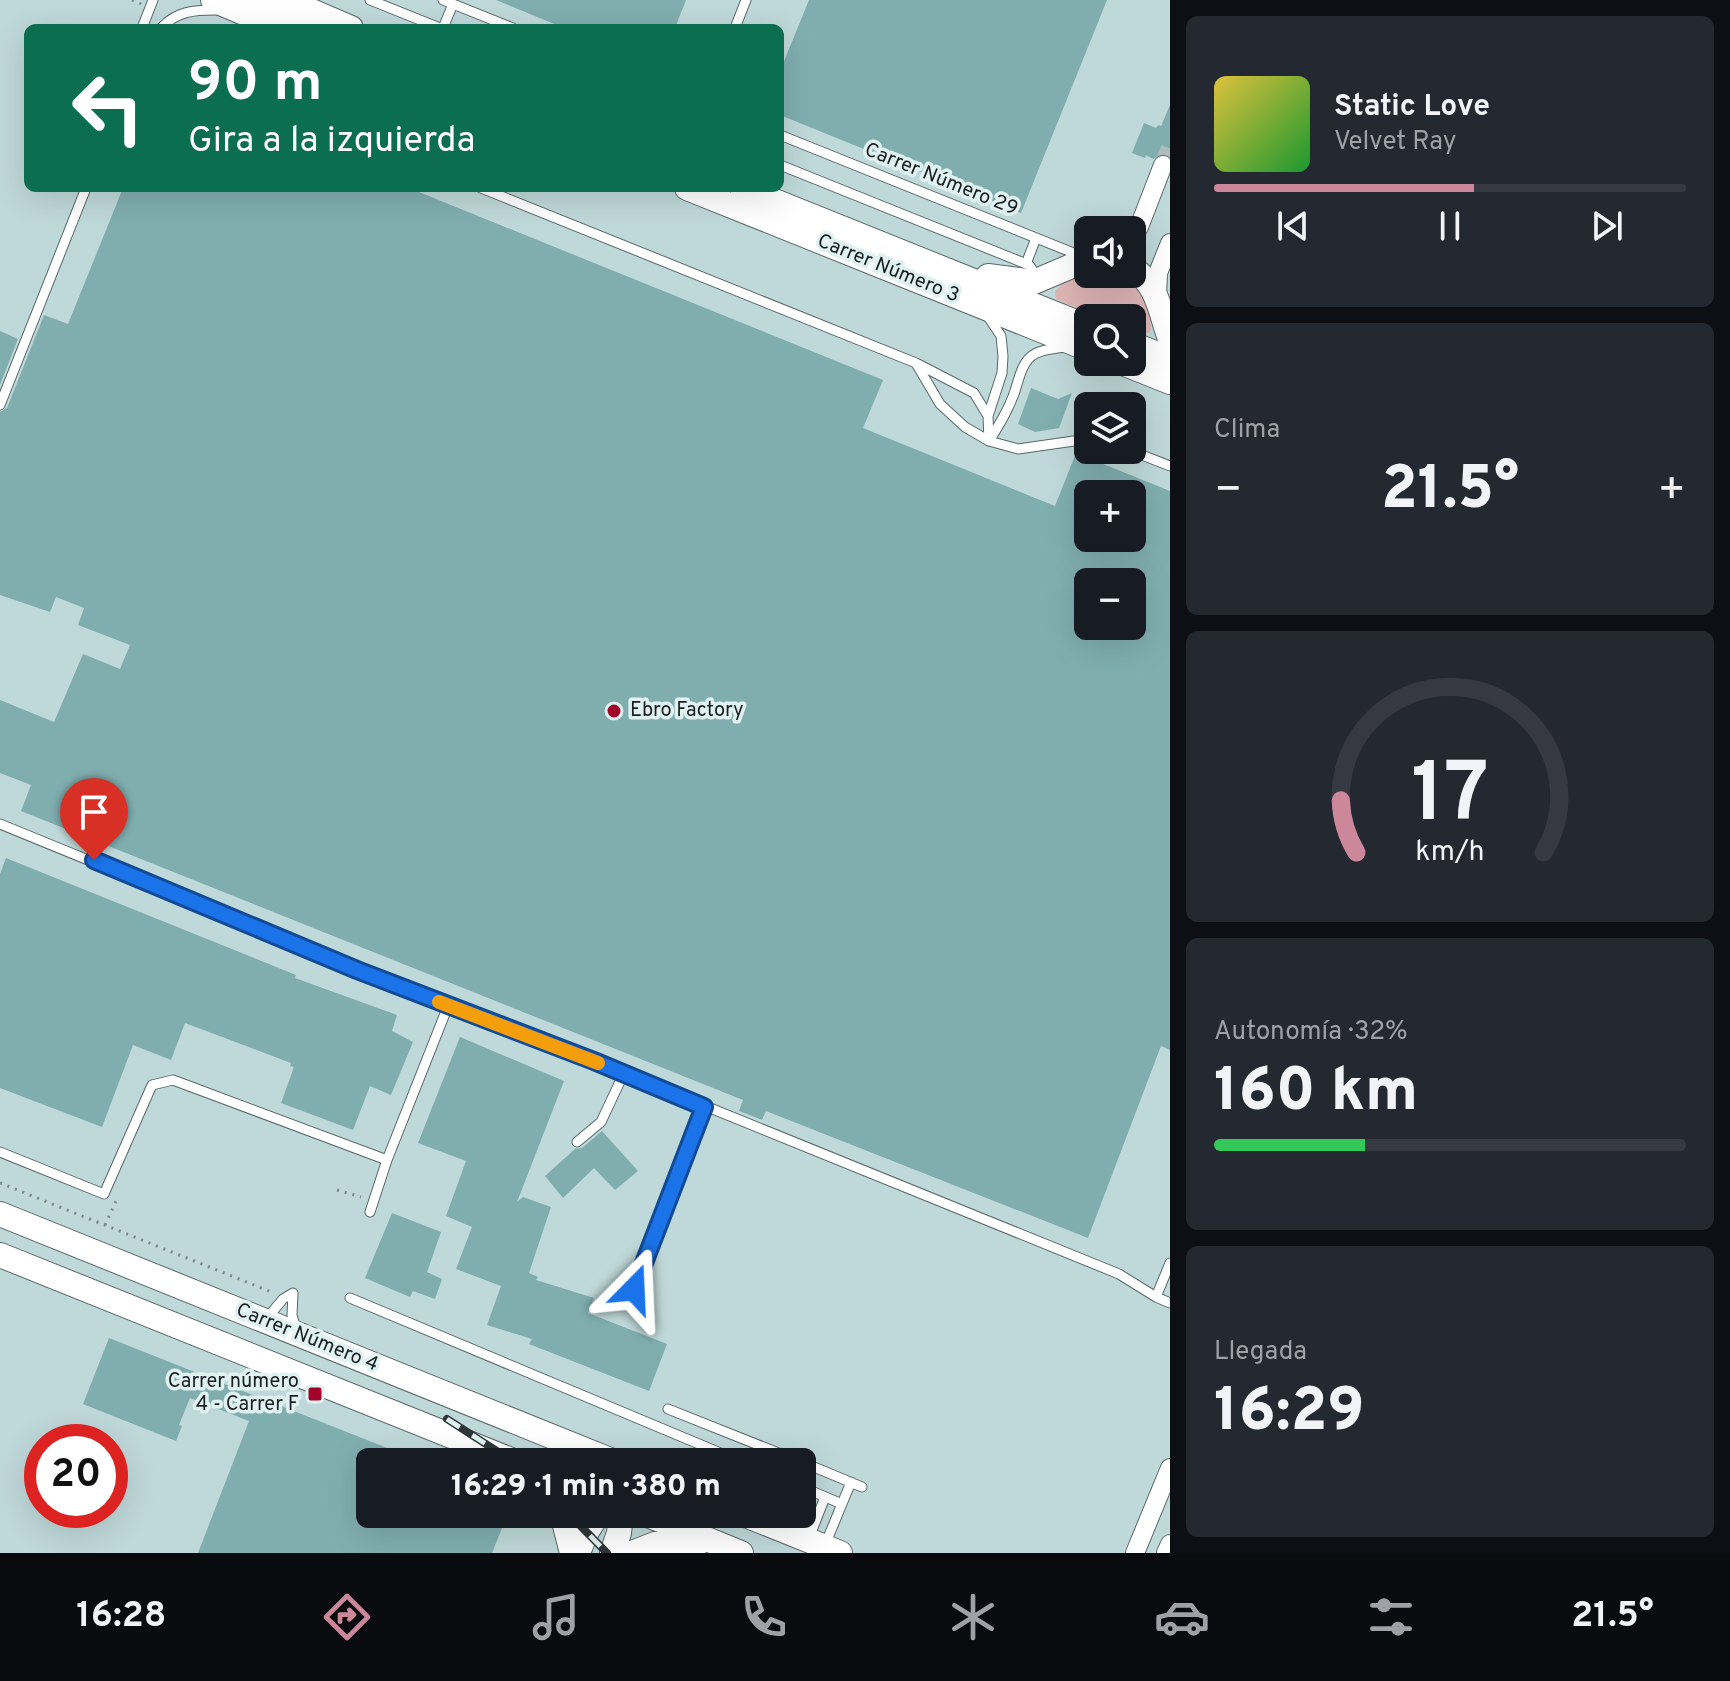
<!DOCTYPE html>
<html lang="es">
<meta charset="utf-8">
<style>
body{margin:0;font-family:Overpass,sans-serif;background:#242831;color:#f1f3f6;height:100vh;display:flex;flex-direction:column;font-size:30px;white-space:nowrap}
*{box-sizing:border-box;margin:0}
p{font-size:26px;color:#9ea1a6}
.icon{flex:none;width:44px;height:44px;fill:none;stroke:currentColor;stroke-width:2;stroke-linecap:round;stroke-linejoin:round}
.map{position:relative;flex:1;overflow:hidden}
.side{display:flex;flex-direction:column;gap:16px;padding:16px;background:#0d0f14;width:560px}
.side>*{flex:none}
.top-card{position:absolute;left:24px;top:24px;width:760px;height:168px;border-radius:12px;box-shadow:0 8px 32px #0002;background:#0b6e4f;color:#fff;overflow:hidden}
.controls{position:absolute;left:1074px;top:216px;display:grid;gap:16px}
.controls a{display:grid;place-items:center;width:72px;height:72px;border-radius:12px;background:#171b24;box-shadow:0 8px 32px #0002;font-size:40px}
.speed{position:absolute;left:24px;top:1424px;display:flex;gap:16px;font-size:40px;font-weight:700;text-align:center}
.speed>*{display:grid;place-content:center;width:104px;height:104px;border-radius:50%;background:#171b24;box-shadow:0 8px 32px #0002;line-height:1}
.speed .limit{border:12px solid #d22;background:#fff;color:#111}
.pin{position:absolute;display:grid;place-items:center;width:68px;height:68px;color:#fff;margin:-82px -34px;border-radius:50% 50% 50% 0;rotate:-45deg;box-shadow:0 0 8px #0007}
.pin .icon{rotate:45deg}
.me{position:absolute;width:88px;margin:-44px;rotate:21deg;stroke-linejoin:round;filter:drop-shadow(0 0 6px #0008)}
.turn{display:flex;align-items:center;gap:28px;height:168px;padding:0 32px;font-size:36px}
.turn .icon{width:104px;height:104px;stroke-width:2.5}
.turn b{display:block;font-size:56px;line-height:68px}
.big{font-size:60px;font-weight:800;line-height:1.1}
.side .widget{flex:1;display:flex;flex-direction:column;justify-content:center;gap:12px;min-width:0;padding:0 28px;border-radius:12px;background:#242831}
.side .dial{align-items:center;gap:0}
.dial svg{height:208px;overflow:visible;fill:none;stroke:#363941;stroke-width:7;stroke-linecap:round;text-anchor:middle}
.dial text{fill:#f1f3f6;stroke:none}
.song{display:flex;align-items:center;gap:24px}
.cover{width:96px;height:96px;border-radius:12px;background:linear-gradient(135deg,hsl(50 70% 55%),hsl(130 70% 35%))}
.played{height:8px;border-radius:4px;background:linear-gradient(90deg,#cd879a 55%,#363941 55%)}
.keys{display:flex;justify-content:space-around;direction:ltr}
.heat{display:flex;justify-content:space-between;align-items:center;font-size:44px;direction:ltr}
.charge{height:12px;border-radius:6px;background:linear-gradient(90deg,#34c759 32%,#363941 0)}
.trip{position:absolute;left:356px;top:1448px;width:460px;height:80px;border-radius:12px;background:#171b24;box-shadow:0 8px 32px #0002;font-weight:800;line-height:80px;text-align:center}
.tab-bar{display:flex;height:128px;justify-content:space-around;align-items:center;background:#090b0e;color:#9ea1a6}
.tab-bar .icon{width:56px;height:56px}
.tab-bar .active{color:#cd879a}
.tab-bar b{font-size:36px;color:#f1f3f6}
main{display:flex;flex:1;min-height:0}
.map>svg:first-child{display:block}
.built{fill:#bfd8d9;fill-rule:evenodd}
.green{fill:#deb5b5}
.building{fill:#80aeaf;fill-rule:evenodd}
.lines{fill:none;stroke-linecap:round;stroke-linejoin:round}
.street-tunnel{stroke:#aebcbd;stroke-width:18;stroke-dasharray:18 9;stroke-linecap:butt}
.lane-casing{stroke:#596869;stroke-width:11}
.street-casing{stroke:#596869;stroke-width:20}
.secondary-casing{stroke:#596869;stroke-width:26}
.highway-casing{stroke:#596869;stroke-width:34}
.path{stroke:#7d8889;stroke-width:3;stroke-dasharray:2 6;stroke-linecap:butt}
.lane{stroke:#fff;stroke-width:9}
.street{stroke:#fff;stroke-width:18}
.secondary{stroke:#fff;stroke-width:24}
.highway{stroke:#fff;stroke-width:32}
.rail-casing{stroke:#2e3637;stroke-width:8}
.rail{stroke:#e0f1f1;stroke-width:5;stroke-dasharray:15;stroke-linecap:butt}
.route-casing{stroke:#114b97;stroke-width:20}
.route{stroke:#1a73e8;stroke-width:14}
.slow{stroke:#f59e0b;stroke-width:14}
.poi-dot{fill:#a2032a;stroke:#e0f1f1;stroke-width:3}
.labels{text-anchor:middle;dominant-baseline:central;stroke-width:7;stroke-linejoin:round;paint-order:stroke}
.street-label{font-size:20px;fill:#191f20;stroke:#e0f1f1}
.poi-label{font-size:20px;fill:#191f20;stroke:#e0f1f1;text-anchor:start}
</style>
<main>
<div class="map">
<svg width="1170" height="1553" viewBox="0 0 1170 1553">
<rect width="100%" height="100%" fill="#d3e3e4"/>
<!-- built -->
<path class="built" d="M0,0H1170V1553H0ZM28,28H780V188H28ZM1088,230H1132V274H1088ZM1088,318H1132V362H1088ZM1088,406H1132V450H1088ZM1088,494H1132V538H1088ZM1088,582H1132V626H1088ZM42,1442H110V1510H42ZM370,1462H802V1514H370Z"/>
<!-- green -->
<path class="green" d="M1088,272C1094,275 1104,272 1113,274C1138,279 1151,307 1151,330L1148,333L1132,331V318H1100L1056,299L1055,292C1063,281 1075,275 1088,272Z"/>
<!-- building -->
<path class="building" d="M496,0H686L675,28H564Z
M809,0H1107L1021,213L780,115V71Z
M1170,105V156L1162,153L1153,159L1146,155L1145,158L1132,153L1144,123L1156,128L1158,125L1161,126Z
M123,188H409L883,380L863,428L1055,506L1076,453L1170,491V1050L1161,1046L1088,1238L766,1111L762,1120L739,1111L743,1100L21,811L31,785L0,773V700L54,722L83,654L120,669L130,645L78,625L84,608L56,597L50,612L0,595V412L7,408L44,315L68,324ZM1088,494H1132V538H1088ZM1088,582H1132V626H1088Z
M0,331L18,339L0,385Z
M1031,388L1058,399L1072,393L1059,428L1035,432L1018,424Z
M6,858L296,975L295,978L397,1015L392,1031L413,1042L391,1095L370,1086L353,1130L281,1103L294,1067L290,1066L291,1063L185,1023L171,1060L133,1045L102,1127L0,1088V874Z
M460,1037L564,1081L517,1202L523,1197L551,1207L529,1273L538,1277L536,1280L594,1298L588,1313L667,1344L649,1391L529,1344L532,1339L487,1325L501,1286L456,1269L472,1227L446,1216L466,1161L418,1143Z
M602,1131L638,1171L615,1190L594,1168L563,1198L545,1176L575,1149L582,1148Z
M392,1213L441,1232L427,1272L442,1279L435,1299L413,1291L410,1297L365,1278Z
M109,1338L420,1461L370,1462V1514H497L506,1518L492,1553H198L249,1421L190,1398L179,1425L182,1426L176,1441L83,1404Z"/>
<g class="lines">
<!-- street-tunnel -->
<path class="street-tunnel" d="M1163,165L1170,148"/>
<!-- lane casing -->
<g class="lane-casing">
<path id="lane" d="M370,0L440,28
M443,0L513,28
M142,28L153,0
M161,28C177,11 194,10 216,10
M443,28L453,4
M735,28L746,0
M780,135L1081,256
M780,165L1029,265L1034,272L1032,279
M481,188L916,363L974,393L988,416
M1026,264L1036,238
M987,315L1001,336L1003,356L1002,373L988,416L989,441
M917,365L940,404L965,427L989,441L1018,449L1088,439
M0,405L86,188
M989,441C999,425 1009,409 1015,391C1025,356 1028,351 1066,347
M1129,450L1170,466
M0,824L357,970L624,1073L1119,1274L1156,1297L1170,1303
M577,1142L601,1122L624,1073
M0,1152L104,1194L152,1085L173,1080L387,1160
M370,1212L387,1160L448,1006
M634,1289L704,1107
M1156,1297L1170,1263
M350,1298L742,1462
M267,1318L283,1299L293,1293L292,1315L296,1329
M668,1409L801,1462
M802,1462L862,1487
M802,1487L842,1504
M809,1538L825,1497
M825,1545L851,1482"/>
</g>
<!-- street casing -->
<g class="street-casing">
<path id="street" d="M1132,237L1139,227L1163,165
M1157,296L1158,273L1170,243
M1135,1553L1170,1468
M1166,1553L1170,1544"/>
</g>
<!-- secondary casing -->
<g class="secondary-casing">
<path id="secondary" d="M213,0L263,21
M286,0L351,28
M687,188L1088,349
M742,188L1088,327
M1132,268C1158,284 1160,312 1170,339
M988,276L1034,282L1088,259
M1132,344L1170,359
M1120,362L1170,382
M0,1214L615,1462
M0,1255L516,1462
M562,1514L572,1553
M645,1514L741,1553
M743,1514L840,1553
M578,1553L586,1533L598,1514
M612,1553L619,1533L621,1514
M632,1553L655,1544L700,1542"/>
</g>
<!-- highway casing -->
<g class="highway-casing">
<path id="highway" d="M247,0L310,28"/>
</g>
<!-- path -->
<path class="path" d="M132,0L141,4
M0,1183L274,1293
M337,1190L361,1197
M105,1225L117,1199"/>
<!-- lane -->
<use href="#lane" class="lane"/>
<!-- street -->
<use href="#street" class="street"/>
<!-- secondary -->
<use href="#secondary" class="secondary"/>
<!-- highway -->
<use href="#highway" class="highway"/>
<!-- rail casing -->
<g class="rail-casing">
<path id="rail" d="M447,1419L514,1462
M569,1514L607,1553"/>
</g>
<!-- rail -->
<use href="#rail" class="rail"/>
</g>
<g class="lines">
<!-- route casing -->
<g class="route-casing">
<path id="route" d="M94,860L357,970L594,1061L704,1107L634,1289"/>
</g>
<!-- route -->
<use href="#route" class="route"/>
<!-- slow -->
<path class="slow" d="M439,1002L598,1063"/>
</g>
<!-- markers -->
<g class="poi-dot">
<circle cx="614" cy="711" r="8"/>
<rect x="307" y="1386" width="16" height="16" rx="4"/>
</g>
<g class="labels">
<!-- street labels -->
<g class="street-label">
<text transform="translate(941 180) rotate(22)">Carrer Número 29</text>
<text transform="translate(888 269) rotate(22)">Carrer Número 3</text>
<text transform="translate(307 1338) rotate(22)">Carrer Número 4</text>
</g>
<!-- poi labels -->
<g class="poi-label">
<text x="630" y="711">Ebro Factory</text>
<text x="299" y="1382" text-anchor="end">Carrer número<tspan x="299" dy="23">4 - Carrer F</tspan></text>
</g>
</g>
</svg>
<div class="controls">
<a><svg class="icon" aria-label="sound" viewBox="0 0 24 24"><path d="M4 9h4l5-4v14l-5-4H4zM17 9q2 3 0 6"/></svg></a>
<a><svg class="icon" aria-label="search" viewBox="0 0 24 24"><circle cx="10" cy="10" r="6"/><path d="M15 15l6 6"/></svg></a>
<a><svg class="icon" aria-label="layers" viewBox="0 0 24 24"><path d="M12 4l9 5-9 5-9-5zM3 14l9 5 9-5"/></svg></a>
<a>+</a>
<a>−</a>
</div>
<div class="speed"><div class="limit">20</div></div>
<div class="pin" style="left:94px;top:860px;background:#d93025"><svg class="icon" aria-label="arrive" viewBox="0 0 24 24"><path d="M6 21V4h12l-3 4 3 4H6"/></svg></div>
<svg class="me" style="left:634px;top:1289px" viewBox="-20 -20 40 40"><path d="M0-17L14 15 0 8-14 15z" fill="#1a73e8" stroke="#fff" stroke-width="4"/></svg>
<div class="trip">16:29 · 1 min · 380 m</div>
<div class="top-card">
<div class="turn"><svg class="icon" aria-label="left" viewBox="0 0 24 24"><path d="M17 20v-9H6M10 6l-5 5 5 5"/></svg><div><b>90 m</b>Gira a la izquierda</div></div>
</div>
</div>
<section class="side">
<div class="widget">
<div class="song"><i class="cover"></i><div><b>Static Love</b><p>Velvet Ray</p></div></div>
<div class="played"></div>
<div class="keys"><svg class="icon" aria-label="previous" viewBox="0 0 24 24"><path d="M18 5L8 12l10 7zM5 5v14"/></svg><svg class="icon" aria-label="pause" viewBox="0 0 24 24"><path d="M8 5v14M16 5v14"/></svg><svg class="icon" aria-label="next" viewBox="0 0 24 24"><path d="M6 5l10 7-10 7zM19 5v14"/></svg></div>
</div>
<div class="widget"><p>Clima</p>
<div class="heat"><a>−</a><b class="big">21.5°</b><a>+</a></div>
</div>
<div class="widget dial"><svg viewBox="0 0 100 80">
<path d="M14 69A42 42 0 1 1 86 69"/>
<path d="M14 69A42 42 0 0 1 8 49" stroke="#cd879a"/>
<text x="50" y="56" font-size="32" font-weight="700">17</text>
<text x="50" y="72" font-size="11">km/h</text>
</svg></div>
<div class="widget"><p>Autonomía · 32%</p><b class="big">160 km</b><div class="charge"></div></div>
<div class="widget"><p>Llegada</p><b class="big">16:29</b></div>
</section>
</main>
<nav class="tab-bar">
<b>16:28</b>
<svg class="icon active" aria-label="directions" viewBox="0 0 24 24"><path d="M12 3l9 9-9 9-9-9zM9 14v-3h6M13 9l2 2-2 2"/></svg>
<svg class="icon" aria-label="music" viewBox="0 0 24 24"><path d="M9 18V5l10-2v13"/><circle cx="6" cy="18" r="3"/><circle cx="16" cy="16" r="3"/></svg>
<svg class="icon" aria-label="phone" viewBox="0 0 24 24"><path d="M5 4h4l2 5-3 2q2 4 5 5l2-3 5 2v4C11 20 4 13 5 4z"/></svg>
<svg class="icon" aria-label="climate" viewBox="0 0 24 24"><path d="M12 3v18M4 7l16 10M4 17L20 7"/></svg>
<svg class="icon" aria-label="car" viewBox="0 0 24 24"><path d="M5 17H2v-5l4-1 3-4h7l3 4 3 1v5h-3M9 17h6M6 11h13"/><circle cx="7" cy="17" r="2"/><circle cx="17" cy="17" r="2"/></svg>
<svg class="icon" aria-label="filters" viewBox="0 0 24 24"><path d="M4 7h16M4 17h16"/><circle cx="9" cy="7" r="2"/><circle cx="15" cy="17" r="2"/></svg>
<b>21.5°</b>
</nav>
